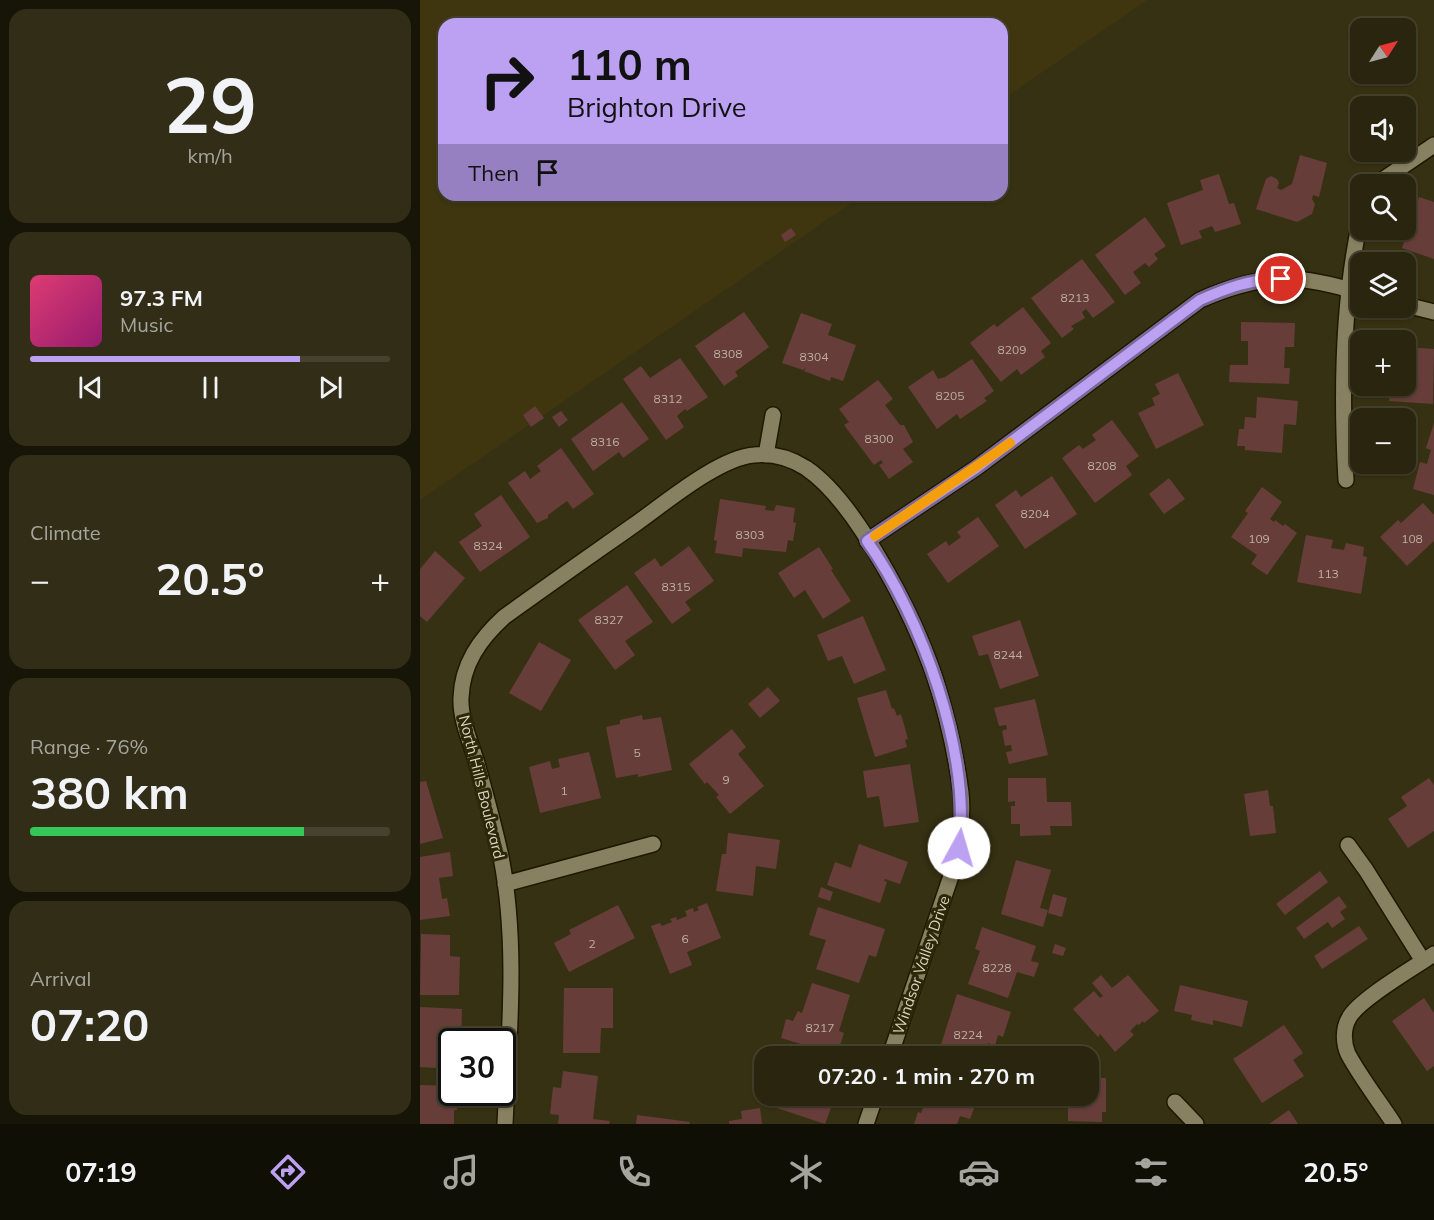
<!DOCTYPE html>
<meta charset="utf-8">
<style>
body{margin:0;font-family:Mulish,sans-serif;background:#312d17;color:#f1f3f6;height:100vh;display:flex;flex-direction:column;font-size:22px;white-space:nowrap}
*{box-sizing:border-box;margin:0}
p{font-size:20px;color:#a5a59e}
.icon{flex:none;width:33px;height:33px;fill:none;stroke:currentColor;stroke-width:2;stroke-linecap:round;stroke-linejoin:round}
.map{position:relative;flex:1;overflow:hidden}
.details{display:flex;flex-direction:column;gap:9px;padding:9px;background:#171408;width:420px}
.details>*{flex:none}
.guide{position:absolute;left:18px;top:18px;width:570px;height:183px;border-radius:18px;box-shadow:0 2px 4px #0004,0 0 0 2px #45422e;background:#bca0f2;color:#111;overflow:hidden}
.needle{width:39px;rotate:54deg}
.tools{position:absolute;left:930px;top:18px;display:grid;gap:12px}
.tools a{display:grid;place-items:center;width:66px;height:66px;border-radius:12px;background:#29250e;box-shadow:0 2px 4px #0004,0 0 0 2px #45422e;font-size:30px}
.speed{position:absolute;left:18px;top:1028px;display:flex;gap:12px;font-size:30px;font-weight:700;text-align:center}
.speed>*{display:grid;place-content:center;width:78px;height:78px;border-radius:50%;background:#29250e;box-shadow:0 2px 4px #0004,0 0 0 2px #45422e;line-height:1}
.speed .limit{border:3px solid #111;border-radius:9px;background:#fff;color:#111}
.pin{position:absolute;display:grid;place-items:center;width:51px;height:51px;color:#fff;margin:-26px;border:3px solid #fff;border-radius:50%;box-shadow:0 2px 6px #0007}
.me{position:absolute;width:66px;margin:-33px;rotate:6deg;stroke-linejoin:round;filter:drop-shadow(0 0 4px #0008)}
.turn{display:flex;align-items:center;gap:21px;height:126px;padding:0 30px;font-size:27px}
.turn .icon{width:78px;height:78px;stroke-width:2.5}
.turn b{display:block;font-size:42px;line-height:51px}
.then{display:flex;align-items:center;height:57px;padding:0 30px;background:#0003;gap:12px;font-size:22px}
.big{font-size:45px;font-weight:700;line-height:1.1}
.details .widget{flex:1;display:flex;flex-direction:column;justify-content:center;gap:9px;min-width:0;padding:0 21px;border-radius:18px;background:#312d17}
.details .dial{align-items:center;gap:0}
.dial b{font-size:78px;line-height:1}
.song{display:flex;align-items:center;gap:18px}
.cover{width:72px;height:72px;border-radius:9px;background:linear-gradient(135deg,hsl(340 70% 55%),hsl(320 70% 35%))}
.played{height:6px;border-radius:3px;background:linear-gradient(90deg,#bca0f2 75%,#45422e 75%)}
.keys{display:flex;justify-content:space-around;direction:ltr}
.heat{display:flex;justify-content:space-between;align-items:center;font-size:33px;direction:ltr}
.charge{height:9px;border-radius:4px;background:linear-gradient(90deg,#34c759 76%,#45422e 0)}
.trip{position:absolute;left:334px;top:1046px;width:345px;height:60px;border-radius:18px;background:#29250e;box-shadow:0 2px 4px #0004,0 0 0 2px #45422e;font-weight:700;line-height:60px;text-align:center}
.tabs{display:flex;height:96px;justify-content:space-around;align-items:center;background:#100f06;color:#a5a59e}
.tabs .icon{width:42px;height:42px}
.tabs .active{color:#bca0f2}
.tabs b{font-size:27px;color:#f1f3f6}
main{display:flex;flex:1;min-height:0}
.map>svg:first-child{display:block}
.built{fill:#3f3610}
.building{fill:#673d3a}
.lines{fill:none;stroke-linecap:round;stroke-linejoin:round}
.minor-casing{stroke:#1f1800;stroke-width:18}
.minor{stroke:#888161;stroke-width:15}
.route-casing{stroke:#7a689d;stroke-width:15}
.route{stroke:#bca0f2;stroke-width:10}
.slow{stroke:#f59e0b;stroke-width:10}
.labels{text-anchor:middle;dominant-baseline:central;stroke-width:6;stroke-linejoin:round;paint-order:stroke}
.number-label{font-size:12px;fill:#bcb0a2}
.street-label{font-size:15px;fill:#d9d6c5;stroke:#2d2708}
</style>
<main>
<section class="details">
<div class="widget dial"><b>29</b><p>km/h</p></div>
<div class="widget">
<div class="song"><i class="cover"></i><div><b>97.3 FM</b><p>Music</p></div></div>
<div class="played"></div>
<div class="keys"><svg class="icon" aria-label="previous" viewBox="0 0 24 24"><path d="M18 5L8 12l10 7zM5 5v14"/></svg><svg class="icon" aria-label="pause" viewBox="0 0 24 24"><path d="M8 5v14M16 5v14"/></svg><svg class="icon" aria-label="next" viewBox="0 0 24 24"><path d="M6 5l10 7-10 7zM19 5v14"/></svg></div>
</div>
<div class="widget"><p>Climate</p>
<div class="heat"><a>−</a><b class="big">20.5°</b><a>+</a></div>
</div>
<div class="widget"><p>Range · 76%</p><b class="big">380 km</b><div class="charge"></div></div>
<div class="widget"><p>Arrival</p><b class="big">07:20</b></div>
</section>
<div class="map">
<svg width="1014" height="1124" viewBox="0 0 1014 1124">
<rect width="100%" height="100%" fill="#373113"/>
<!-- built -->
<path class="built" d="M0,0H727L582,100V24H24V195H443L0,500Z"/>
<!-- building -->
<path class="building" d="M880,155L907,163L899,197L893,195L892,199L895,204L892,214L877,222L836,209L846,179L851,176L857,179L859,183L857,188L861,190L872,184Z
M799,174L809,204L814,203L821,224L795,232L792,226L779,231L782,238L761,245L747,203L783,190L780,180Z
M999,197L1014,202V259L982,248Z
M725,217L746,246L734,254L738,259L729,267L725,263L713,272L721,283L705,295L675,255Z
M371,228L376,235L365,242L361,235Z
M662,259L695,302L673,318L666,309L662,312L665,318L651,326L654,329L642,338L611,298Z
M603,307L631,343L621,351L625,357L601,375L597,369L581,382L550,343L574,324L577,327Z
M324,312L349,347L315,372L318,376L304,386L275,346Z
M381,313L412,324L408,335L436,345L423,381L411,377L410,381L384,371L386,367L383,370L362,363Z
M821,322L875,323L874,347H865L864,368H870L869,384L809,382L810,365H828V341H821Z
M986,347L1014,349L1013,404L969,401L970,386H986Z
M260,358L288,397L267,411L265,409L257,416L264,427L246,440L203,379L221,366L230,378Z
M552,359L574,391L564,398L567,401L540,419L537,414L517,429L488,387L513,370L518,379L525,377Z
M758,373L784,425L736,449L718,413L735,405L732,398L740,394L735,384Z
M458,380L473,399L465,405L480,425H484L493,442L483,449L493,462L469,479L459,465L463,463L461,460L454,465L424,425L429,422L419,409Z
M837,397L878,401L876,425L864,424L862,453L825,450V446H817L819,429H824L825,417L836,418Z
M202,402L229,439L203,458L199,452L173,471L151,439Z
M115,406L124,418L111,427L103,415Z
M141,411L148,420L139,427L132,417Z
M692,420L719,456L706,466L712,475L675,503L642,458L659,445L663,449L676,440L672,435Z
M1014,423V495L993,489L1000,462L1007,464L1011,450L1006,448Z
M141,448L174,494L153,509L147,501L128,515V518L117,523L88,483L105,471L110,479L121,471L117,466Z
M632,476L657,514L605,549L575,505L596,490L601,497Z
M749,478L765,499L744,514L729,494Z
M842,487L862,502L850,519L854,522L855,520L863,526L865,524L877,533L847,575L831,564L837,555L811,537L828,513L825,511Z
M81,495L110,537L60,572L39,542L62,526L54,514Z
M300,499L346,506L345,510L354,511L356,505L375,508L373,522L376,523L373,541L368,540L366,552L323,548L322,557L295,553L297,541L294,540Z
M1003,503L1014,515V541L987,566L960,537L978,520L981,523Z
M558,517L579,546L528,583L507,554L526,541L529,546L541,537L537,532Z
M886,535L913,540L911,548L924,550L926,543L944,547L943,556L947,557L941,594L877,582Z
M269,546L294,581L265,602L271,610L252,624L214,573L235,558L241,567Z
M399,547L413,569L411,570L431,601L403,619L385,590L374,598L358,573Z
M15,551L45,578L7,622L0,616V569Z
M207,585L233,622L205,641L215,655L195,670L158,620Z
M443,616L466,670L434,684L422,656L408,661L397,635Z
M600,620L619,676L580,689L568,654L559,656L552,636Z
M119,642L151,660L121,711L89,693Z
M348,687L360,701L340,718L328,704Z
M466,690L472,709L474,708L477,716L481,714L488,739L485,740L487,747L455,757L437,698Z
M615,699L628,755L589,764L586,752L592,751L591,745L585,746L582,731L587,729L586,725L579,726L574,708Z
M222,715L223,720L241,717L252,770L218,777V774L196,778L186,727L200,724V720Z
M312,729L326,747L318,754L344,786L310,814L296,797L299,795L287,782L285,784L269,764Z
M169,752L181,798L120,813L109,767L130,761L132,769L140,767L138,759Z
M490,764L499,822L464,827L459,796L447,798L443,771Z
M588,778H626L627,802H651L652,826H630L631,835L600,836V824H591V806H595V801L588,802Z
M1009,778L1014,785V831L988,848L968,819L987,806L981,797Z
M6,781L23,838L0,844V782Z
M848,790L850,806H853L856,833L830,836L824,794Z
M308,833L360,840L356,869L336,866L333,896L296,891L302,854H306Z
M439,844L488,862L480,884L465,879L464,881L467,882L460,903L407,885L415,862L431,868Z
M30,852L33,876L19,878L22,899L27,898L30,916L0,920V857Z
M596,860L631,870L620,908L628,910L623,927L581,914Z
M900,871L908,882L865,915L856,904Z
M401,887L413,892L410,901L398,897Z
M633,894L647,898L642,917L628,913Z
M919,896L927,907L920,912L925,919L912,928L908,922L884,939L876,928Z
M287,903L301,938L267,952L272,965L250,974L231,926L240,923L242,926L252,922L250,919L256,917L257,920L267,916L265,911L273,908L274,912L279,910L277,907Z
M198,905L215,938L149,972L134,943L151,934L149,930Z
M398,907L465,929L456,957L449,955L439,983L396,969L406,940L389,935Z
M939,926L948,939L902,969L894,956Z
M562,927L616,946L611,961L619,963L614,977L597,972L588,998L548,984L560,951L555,949Z
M1,934L30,935V956L40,957L39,995H0Z
M635,944L646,948L643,956L632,953Z
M681,975L692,988L708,975L739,1011L724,1023L723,1021L719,1025L717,1024L710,1031L714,1035L695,1052L680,1034L678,1037L653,1009L674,991L680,998L683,996L672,983Z
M392,983L430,995L419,1031L424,1033L417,1055L361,1038L366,1019L373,1021L378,1011L382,1013Z
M760,985L828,1001L822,1027L793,1020V1025L771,1020L772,1015L754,1011Z
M144,988H193V1028H181L180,1053H143Z
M537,994L591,1012L583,1037L578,1035L575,1046L568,1043L564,1056H525L518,1054Z
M1004,998L1014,1013V1066L1007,1071L972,1021Z
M0,1007L42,1009L41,1041H32V1069L0,1067Z
M864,1025L883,1053L873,1060L884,1076L842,1103L813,1059Z
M632,1046L650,1051L648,1056H629Z
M143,1071L178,1076L173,1119L190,1121L189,1124H138L139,1115L130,1114L133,1087L141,1088Z
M669,1078H686V1112H682V1122L648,1121V1095H669Z
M0,1085L32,1086V1092H37V1110H34V1124H0Z
M352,1095H402L414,1100L405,1124L348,1105Z
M504,1095H559L550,1119L540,1116L537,1124H494L498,1112L501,1113L506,1100L503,1099Z
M340,1108L342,1124H309V1121L322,1119L321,1111Z
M869,1110L878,1124H849Z
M217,1115L270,1122L269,1124H216Z"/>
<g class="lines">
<!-- minor casing -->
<g class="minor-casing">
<path id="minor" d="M959,184L964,179L1014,145
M986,305L1014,312
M346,455L353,415
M926,480C921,394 922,305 940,221
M447,541L556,468L780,300C841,273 878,273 940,293
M928,845L946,870L1003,961
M85,884L233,844
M755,1102L776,1124
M85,1124C89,1036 98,944 81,857C74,824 65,792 56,760C50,741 40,718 41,698C42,664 60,639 84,617C127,586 170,556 214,525C244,504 298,458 334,455C352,453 370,458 386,468C438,503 495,619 515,678C527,715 536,755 541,793C544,821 539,847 532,873L470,1056
M446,1124L456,1095
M974,1124C959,1101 941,1078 928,1054C923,1043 923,1028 929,1018C938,1000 995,967 1014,954"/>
</g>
<!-- minor -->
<use href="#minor" class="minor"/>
</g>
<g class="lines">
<!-- route casing -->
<g class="route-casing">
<path id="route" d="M539,848C551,753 502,618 447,541L556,468L780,300C807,288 831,279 861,279"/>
</g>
<!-- route -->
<use href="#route" class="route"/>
<!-- slow -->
<path class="slow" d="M455,536L590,443"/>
</g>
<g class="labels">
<!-- number labels -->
<g class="number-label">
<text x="655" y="297">8213</text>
<text x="592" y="349">8209</text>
<text x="308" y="353">8308</text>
<text x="394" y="356">8304</text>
<text x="530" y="395">8205</text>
<text x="248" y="398">8312</text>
<text x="459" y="438">8300</text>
<text x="185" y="441">8316</text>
<text x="682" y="465">8208</text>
<text x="615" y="513">8204</text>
<text x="330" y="534">8303</text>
<text x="839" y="538">109</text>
<text x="992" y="538">108</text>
<text x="68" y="545">8324</text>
<text x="908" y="573">113</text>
<text x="256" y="586">8315</text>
<text x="189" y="619">8327</text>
<text x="588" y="654">8244</text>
<text x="217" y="752">5</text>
<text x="306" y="779">9</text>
<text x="144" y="790">1</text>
<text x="265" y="938">6</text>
<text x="172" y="943">2</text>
<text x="577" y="967">8228</text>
<text x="400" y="1027">8217</text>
<text x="548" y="1034">8224</text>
</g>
<!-- street labels -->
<g class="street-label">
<text transform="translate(62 787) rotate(76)">North Hills Boulevard</text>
<text transform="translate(501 965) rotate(-71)">Windsor Valley Drive</text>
</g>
</g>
</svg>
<div class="tools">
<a><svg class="needle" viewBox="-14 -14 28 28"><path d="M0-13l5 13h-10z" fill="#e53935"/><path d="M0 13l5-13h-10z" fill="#a5a59e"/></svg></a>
<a><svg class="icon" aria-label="sound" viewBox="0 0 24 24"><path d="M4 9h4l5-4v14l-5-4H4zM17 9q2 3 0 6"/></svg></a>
<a><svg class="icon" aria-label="search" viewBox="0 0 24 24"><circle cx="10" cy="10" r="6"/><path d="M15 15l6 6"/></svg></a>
<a><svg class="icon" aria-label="layers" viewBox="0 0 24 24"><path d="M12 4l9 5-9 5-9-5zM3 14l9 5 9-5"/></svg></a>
<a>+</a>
<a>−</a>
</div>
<div class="speed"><div class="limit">30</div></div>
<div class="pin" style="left:861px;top:279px;background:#d93025"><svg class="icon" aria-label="arrive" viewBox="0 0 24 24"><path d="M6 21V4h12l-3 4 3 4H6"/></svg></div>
<svg class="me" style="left:539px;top:848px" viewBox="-20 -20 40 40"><circle r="19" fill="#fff"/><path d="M0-13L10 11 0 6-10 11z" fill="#bca0f2"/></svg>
<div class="trip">07:20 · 1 min · 270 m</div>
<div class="guide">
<div class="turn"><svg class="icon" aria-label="right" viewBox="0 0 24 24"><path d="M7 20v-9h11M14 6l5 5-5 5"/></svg><div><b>110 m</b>Brighton Drive</div></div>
<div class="then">Then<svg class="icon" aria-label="arrive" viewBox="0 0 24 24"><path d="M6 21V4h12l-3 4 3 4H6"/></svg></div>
</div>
</div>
</main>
<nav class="tabs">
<b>07:19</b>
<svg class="icon active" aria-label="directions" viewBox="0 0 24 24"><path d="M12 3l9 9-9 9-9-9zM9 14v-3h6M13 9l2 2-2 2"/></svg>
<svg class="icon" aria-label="music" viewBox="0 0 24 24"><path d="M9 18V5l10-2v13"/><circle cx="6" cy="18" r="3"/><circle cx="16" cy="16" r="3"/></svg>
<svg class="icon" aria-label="phone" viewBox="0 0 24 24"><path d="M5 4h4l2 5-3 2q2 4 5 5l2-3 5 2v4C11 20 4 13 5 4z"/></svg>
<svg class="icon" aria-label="climate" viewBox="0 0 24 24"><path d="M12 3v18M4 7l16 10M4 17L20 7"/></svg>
<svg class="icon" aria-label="car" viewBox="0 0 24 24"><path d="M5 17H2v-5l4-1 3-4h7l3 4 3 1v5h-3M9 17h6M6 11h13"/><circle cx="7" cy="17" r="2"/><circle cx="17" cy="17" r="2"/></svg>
<svg class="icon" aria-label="filters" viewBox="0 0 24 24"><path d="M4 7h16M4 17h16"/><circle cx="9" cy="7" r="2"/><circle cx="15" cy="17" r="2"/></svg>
<b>20.5°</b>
</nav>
